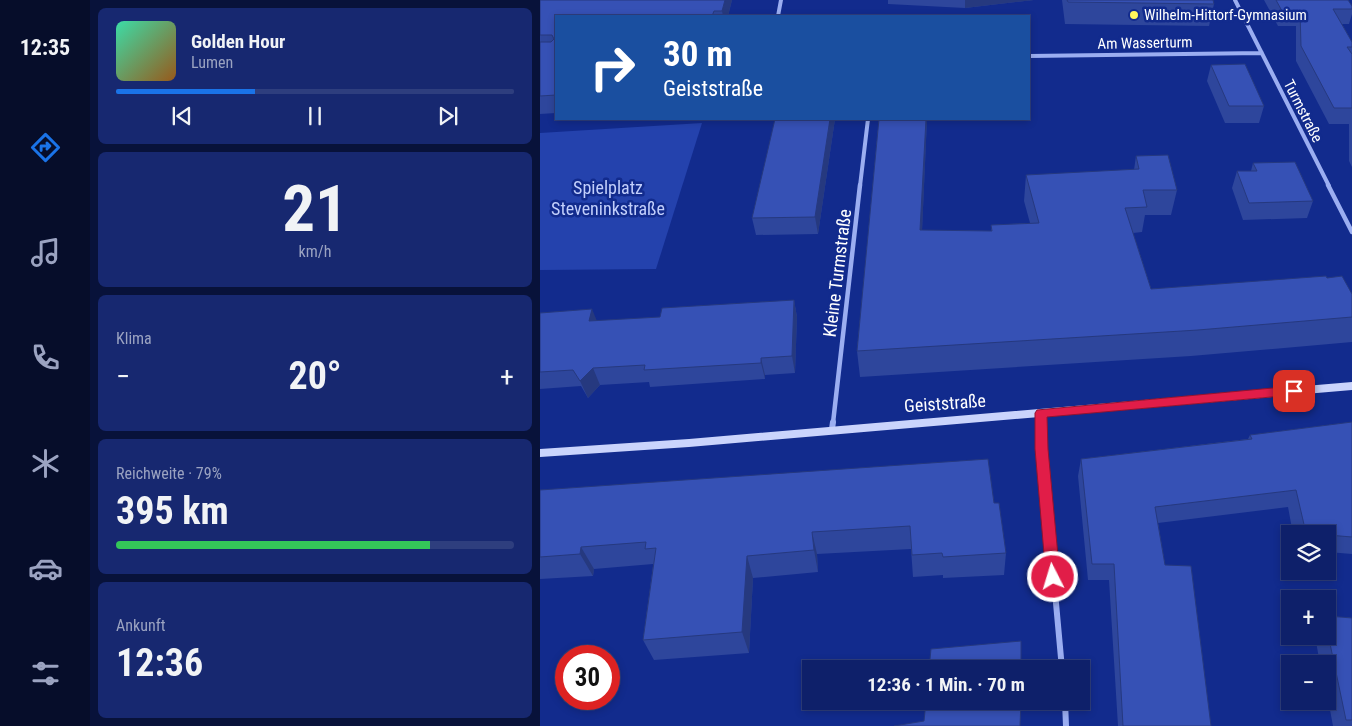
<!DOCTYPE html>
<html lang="de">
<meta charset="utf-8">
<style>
body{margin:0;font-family:"Roboto Condensed",sans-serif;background:#172870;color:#f1f3f6;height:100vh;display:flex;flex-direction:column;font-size:19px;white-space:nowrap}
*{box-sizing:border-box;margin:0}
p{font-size:16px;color:#9ba3c1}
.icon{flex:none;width:28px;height:28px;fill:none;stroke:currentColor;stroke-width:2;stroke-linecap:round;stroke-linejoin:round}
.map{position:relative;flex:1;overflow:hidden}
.sheet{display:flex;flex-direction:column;gap:8px;padding:8px;background:#08123a;width:450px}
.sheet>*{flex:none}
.top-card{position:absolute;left:15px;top:15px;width:475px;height:105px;border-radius:0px;box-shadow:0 2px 8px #0003,0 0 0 1px #2e3e7e;background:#1a4fa0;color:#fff;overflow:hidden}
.buttons{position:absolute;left:741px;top:525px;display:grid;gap:10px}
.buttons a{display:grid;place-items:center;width:55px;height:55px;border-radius:0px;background:#0e206a;box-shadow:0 2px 8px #0003,0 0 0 1px #2e3e7e;font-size:25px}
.speed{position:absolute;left:15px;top:645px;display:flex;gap:10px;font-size:25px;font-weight:700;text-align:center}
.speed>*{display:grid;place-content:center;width:65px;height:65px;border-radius:50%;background:#0e206a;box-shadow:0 2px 8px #0003,0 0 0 1px #2e3e7e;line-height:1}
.speed .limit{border:8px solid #d22;background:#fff;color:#111}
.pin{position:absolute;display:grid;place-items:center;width:42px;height:42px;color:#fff;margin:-21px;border-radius:10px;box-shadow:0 2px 8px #0006}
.me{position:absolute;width:55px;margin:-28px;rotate:355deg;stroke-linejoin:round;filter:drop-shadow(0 0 4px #0008)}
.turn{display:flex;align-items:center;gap:18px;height:105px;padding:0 25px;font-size:22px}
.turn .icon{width:65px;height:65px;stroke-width:2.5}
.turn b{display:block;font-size:35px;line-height:42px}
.big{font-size:38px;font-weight:700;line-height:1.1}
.sheet .widget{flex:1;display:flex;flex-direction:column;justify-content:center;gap:8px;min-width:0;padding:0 18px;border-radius:8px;background:#172870}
.sheet .dial{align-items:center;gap:0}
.dial b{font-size:65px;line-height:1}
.song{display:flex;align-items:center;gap:15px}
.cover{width:60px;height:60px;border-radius:8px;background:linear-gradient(135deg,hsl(160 70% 55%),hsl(30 70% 35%))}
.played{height:5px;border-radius:2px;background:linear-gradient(90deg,#1a73e8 35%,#2e3e7e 35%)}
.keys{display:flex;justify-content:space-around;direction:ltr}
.heat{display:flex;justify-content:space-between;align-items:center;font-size:28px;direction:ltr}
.charge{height:8px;border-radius:4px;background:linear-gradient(90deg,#34c759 79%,#2e3e7e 0)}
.trip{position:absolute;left:262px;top:660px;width:288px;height:50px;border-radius:0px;background:#0e206a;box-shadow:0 2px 8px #0003,0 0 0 1px #2e3e7e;font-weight:700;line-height:50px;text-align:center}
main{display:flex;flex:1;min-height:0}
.tab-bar{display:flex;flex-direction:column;width:90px;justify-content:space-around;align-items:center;background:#060d2a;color:#9ba3c1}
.tab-bar .icon{width:35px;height:35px}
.tab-bar .on{color:#1a73e8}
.tab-bar b{font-size:22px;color:#f1f3f6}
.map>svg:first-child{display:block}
.green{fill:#2442ad}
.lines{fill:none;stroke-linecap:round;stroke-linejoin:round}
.street-far2{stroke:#9baef1;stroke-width:4}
.street-far1{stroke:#9baef1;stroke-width:4.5}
.street{stroke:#9baef1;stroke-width:6}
.secondary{fill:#cad4fc;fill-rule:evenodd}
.wall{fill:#2e469c}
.shaded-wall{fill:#26397f}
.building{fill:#3651b5;stroke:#26397f}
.route{fill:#e11d48;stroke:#92132f}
.poi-dot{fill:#fff65b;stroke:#122b8d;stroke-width:2}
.labels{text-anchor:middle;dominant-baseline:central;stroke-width:5;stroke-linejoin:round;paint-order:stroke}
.far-poi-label{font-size:15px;fill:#fff;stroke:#122b8d;text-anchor:start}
.far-street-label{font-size:15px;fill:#fff;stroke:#122b8d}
.park-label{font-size:18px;fill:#c2cffc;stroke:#122b8d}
.street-label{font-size:18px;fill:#fff;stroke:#122b8d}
</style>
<main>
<nav class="tab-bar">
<b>12:35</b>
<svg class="icon on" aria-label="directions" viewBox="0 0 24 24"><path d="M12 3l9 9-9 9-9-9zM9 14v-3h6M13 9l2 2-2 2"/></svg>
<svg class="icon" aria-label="music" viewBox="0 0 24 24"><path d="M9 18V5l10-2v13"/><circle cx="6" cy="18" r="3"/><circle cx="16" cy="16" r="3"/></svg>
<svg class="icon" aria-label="phone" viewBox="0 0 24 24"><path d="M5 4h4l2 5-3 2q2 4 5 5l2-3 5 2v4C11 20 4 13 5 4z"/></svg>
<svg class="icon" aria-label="climate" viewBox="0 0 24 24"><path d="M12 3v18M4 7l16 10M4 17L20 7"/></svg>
<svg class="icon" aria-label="car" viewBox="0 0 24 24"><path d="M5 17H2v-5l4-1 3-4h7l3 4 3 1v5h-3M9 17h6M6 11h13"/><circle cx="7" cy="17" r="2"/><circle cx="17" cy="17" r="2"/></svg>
<svg class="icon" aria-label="filters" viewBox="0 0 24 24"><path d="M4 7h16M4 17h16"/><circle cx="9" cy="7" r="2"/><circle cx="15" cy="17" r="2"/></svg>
</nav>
<section class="sheet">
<div class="widget">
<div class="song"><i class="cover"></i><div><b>Golden Hour</b><p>Lumen</p></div></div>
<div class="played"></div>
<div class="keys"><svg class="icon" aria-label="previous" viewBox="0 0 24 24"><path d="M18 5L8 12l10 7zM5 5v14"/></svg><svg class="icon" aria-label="pause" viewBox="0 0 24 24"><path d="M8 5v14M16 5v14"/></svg><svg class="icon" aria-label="next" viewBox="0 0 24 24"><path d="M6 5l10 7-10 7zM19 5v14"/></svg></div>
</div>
<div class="widget dial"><b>21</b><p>km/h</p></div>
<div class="widget"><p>Klima</p>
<div class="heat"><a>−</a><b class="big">20°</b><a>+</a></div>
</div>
<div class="widget"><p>Reichweite · 79%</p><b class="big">395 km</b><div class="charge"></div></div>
<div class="widget"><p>Ankunft</p><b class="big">12:36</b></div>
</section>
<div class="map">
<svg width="812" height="726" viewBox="0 0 812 726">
<rect width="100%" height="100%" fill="#122b8d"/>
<!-- green -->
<path class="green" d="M162,123L116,269L0,270V133Z"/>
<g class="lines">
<!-- street-far2 -->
<path class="street-far2" d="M695,0L789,186
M238,16L241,0
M489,56L722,53
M320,186L328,119"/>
<!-- street-far1 -->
<path class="street-far1" d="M788,185L812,232
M501,413V423
M293,423L320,185"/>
<!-- street -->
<path class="street" d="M501,422L502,449L522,669
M292,429L293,422
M525,701L526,726"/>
<!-- secondary -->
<path class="secondary" d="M812,382V390L149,447L0,457V449L149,439Z"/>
</g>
<!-- wall -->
<path class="wall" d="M0,0H192L188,16H16V113L0,114Z
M348,0H494L425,8L348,4Z
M522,0H673L674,4L669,26L525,24Z
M724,0H808L812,6V14L809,24H802L812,42V167L809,161V124H789L756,61V26H738Z
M671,65L724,106L719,123H685L667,81Z
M295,119L278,234L216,235L212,218Z
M339,119H387L382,230L451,231V225L490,223L484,201L486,175L594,170L596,156L637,190L631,215H605L602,232L593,233L611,289L787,278L812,294V342L651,356L320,377L317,351Z
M713,163L773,201L767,218L703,220L692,188L697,171H711Z
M254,300L257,317L255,373L225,375V379L110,387L109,382L60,385L48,398L41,386L0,389V313L57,321L120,317Z
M812,422V554L788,552V534H753L748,507L618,523L625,565L671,726H578L569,580H548L538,476L541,459L708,439L710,435Z
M0,490L454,503L466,553L464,575L403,578V575L373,577L371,549L277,554L278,572L213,578L209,653L114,660L103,640L113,566V564L54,569L53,576L0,579Z
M788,616L812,618V726H793L788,699V664H780L775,636H788Z"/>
<!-- shaded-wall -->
<path class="shaded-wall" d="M185,0H192L188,16H183L182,11Z
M425,0H494L425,8Z
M290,119H295L278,234L275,217Z
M386,119H387L381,255L380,230Z
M254,300L257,317L255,373L252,356Z
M52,309L59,326L49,321Z
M221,358L225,375V379L221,363Z
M53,368L60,385L48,398L40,381Z
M272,532L277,554L278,572L274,550Z
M41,547L54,569L53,576L40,554Z
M207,556L213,578L209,653L202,632Z"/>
<!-- building -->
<path class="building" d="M0,0H185L182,11H174L172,16H16V95L0,96V42H11L14,39L12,35H0Z
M527,0H673L674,4L528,2Z
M736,0H808L812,6V9H793L812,42V47H807L812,54V108H794L761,46L760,11H742Z
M705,64L724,106H689L671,65Z
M235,119H290L275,217L212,218Z
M339,119H386L380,230L452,231L451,225L499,223L486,175L599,169L596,156L628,155L637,190H603L607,207L585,208L611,289L786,276L787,278L802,276L812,294V317L658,330L317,351Z
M755,162L773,201L709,203L697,171H717L713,163Z
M254,300L252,356L221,358V363L104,370L105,365L53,368L40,381L33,370L0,372V313L52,309L49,321L120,317L122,308Z
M812,422V537L788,535V534L766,533L756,490L615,507L625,565L651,566L671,726H583L574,564H552L541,459L712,439L710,435Z
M448,459L454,503H459L466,553L403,557L402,553L372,555L370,526L272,532L274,550L207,556L202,632L103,640L116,548L105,549L106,542L41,547L40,554L0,557V490Z
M788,616L812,618V720H806L788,634Z
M481,641V669H389L391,649Z
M386,701H481L480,726H354L384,721Z"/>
<!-- route -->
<path class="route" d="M754,386L759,391L754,395L507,417L508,449L520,577L518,582L513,583L508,582L506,577L495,449V413L497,410Z"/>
<!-- markers -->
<circle class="poi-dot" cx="594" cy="15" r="5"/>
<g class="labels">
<!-- far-poi labels -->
<g class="far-poi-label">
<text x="604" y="15">Wilhelm-Hittorf-Gymnasium</text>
</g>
<!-- far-street labels -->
<g class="far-street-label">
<text transform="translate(605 43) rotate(-1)">Am Wasserturm</text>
<text transform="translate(763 111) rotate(63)">Turmstraße</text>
</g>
<!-- park labels -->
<g class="park-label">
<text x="68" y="187">Spielplatz<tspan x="68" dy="21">Steveninkstraße</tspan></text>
</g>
<!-- street labels -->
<g class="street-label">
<text transform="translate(297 273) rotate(-83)">Kleine Turmstraße</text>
<text transform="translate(405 403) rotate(-4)">Geiststraße</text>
</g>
</g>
</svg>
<div class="buttons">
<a><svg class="icon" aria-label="layers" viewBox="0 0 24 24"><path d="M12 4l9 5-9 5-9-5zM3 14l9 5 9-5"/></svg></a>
<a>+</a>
<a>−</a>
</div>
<div class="speed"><div class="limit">30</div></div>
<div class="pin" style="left:754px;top:391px;background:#d93025"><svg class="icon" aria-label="arrive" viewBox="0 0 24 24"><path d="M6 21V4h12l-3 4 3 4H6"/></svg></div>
<svg class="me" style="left:513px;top:577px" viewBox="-20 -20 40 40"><circle r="17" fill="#e11d48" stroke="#fff" stroke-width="3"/><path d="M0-11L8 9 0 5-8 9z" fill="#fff"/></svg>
<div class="trip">12:36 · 1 Min. · 70 m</div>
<div class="top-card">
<div class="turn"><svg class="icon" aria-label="right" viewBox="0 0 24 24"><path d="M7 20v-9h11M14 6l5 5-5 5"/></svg><div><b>30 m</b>Geiststraße</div></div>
</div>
</div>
</main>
